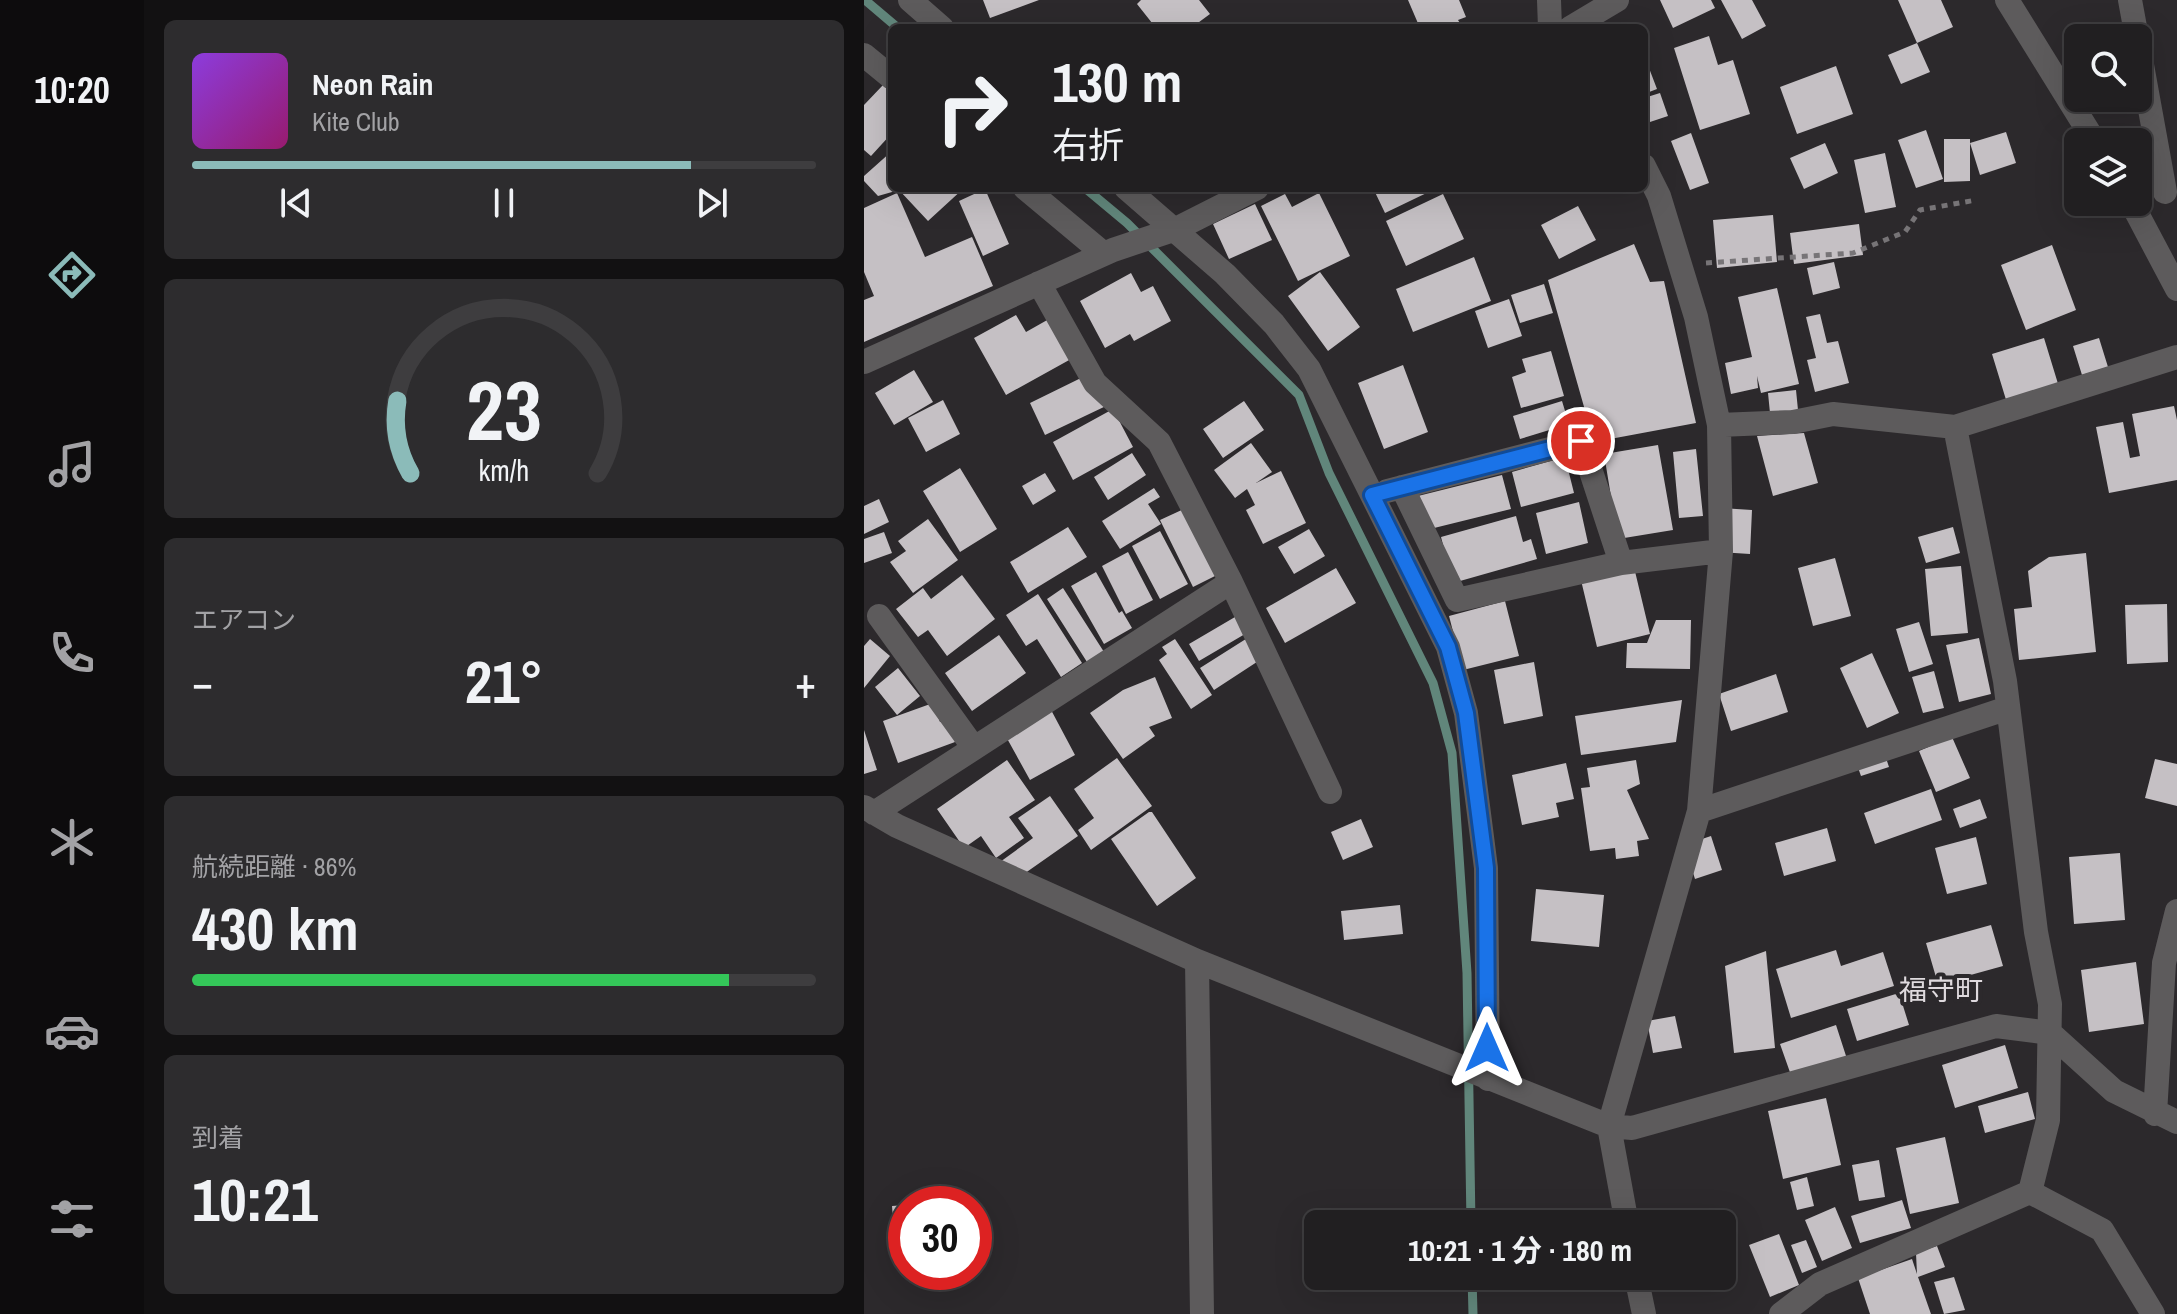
<!DOCTYPE html>
<html lang="ja">
<meta charset="utf-8">
<style>
body{margin:0;font-family:"Archivo Narrow","Noto Sans JP",sans-serif;background:#2d2c2e;color:#f1f3f6;height:100vh;display:flex;flex-direction:column;font-size:30px;white-space:nowrap}
*{box-sizing:border-box;margin:0}
p{font-size:26px;color:#a2a2a5}
.icon{flex:none;width:44px;height:44px;fill:none;stroke:currentColor;stroke-width:2;stroke-linecap:round;stroke-linejoin:round}
.map{position:relative;flex:1;overflow:hidden}
.drawer{display:flex;flex-direction:column;gap:20px;padding:20px;background:#121112;width:720px}
.drawer>*{flex:none}
.hud{position:absolute;left:24px;top:24px;width:760px;height:168px;border-radius:12px;box-shadow:0 8px 32px #0002,0 0 0 2px #3e3d3f;background:#211f21;color:#f1f3f6;overflow:hidden}
.controls{position:absolute;left:1200px;top:24px;display:grid;gap:16px}
.controls a{display:grid;place-items:center;width:88px;height:88px;border-radius:12px;background:#211f21;box-shadow:0 8px 32px #0002,0 0 0 2px #3e3d3f;font-size:40px}
.speed{position:absolute;left:24px;top:1186px;display:flex;gap:16px;font-size:40px;font-weight:700;text-align:center}
.speed>*{display:grid;place-content:center;width:104px;height:104px;border-radius:50%;background:#211f21;box-shadow:0 8px 32px #0002,0 0 0 2px #3e3d3f;line-height:1}
.speed .limit{border:12px solid #d22;background:#fff;color:#111}
.pin{position:absolute;display:grid;place-items:center;width:68px;height:68px;color:#fff;margin:-34px;border:4px solid #fff;border-radius:50%;box-shadow:0 2px 8px #0007}
.me{position:absolute;width:88px;margin:-44px;rotate:0deg;stroke-linejoin:round;filter:drop-shadow(0 0 6px #0008)}
.turn{display:flex;align-items:center;gap:28px;height:168px;padding:0 32px;font-size:36px}
.turn .icon{width:104px;height:104px;stroke-width:2.5}
.turn b{display:block;font-size:56px;line-height:68px}
.big{font-size:60px;font-weight:700;line-height:1.1}
.drawer .card{flex:1;display:flex;flex-direction:column;justify-content:center;gap:12px;min-width:0;padding:0 28px;border-radius:12px;background:#2d2c2e}
.drawer .dial{align-items:center;gap:0}
.dial svg{height:208px;overflow:visible;fill:none;stroke:#3e3d3f;stroke-width:7;stroke-linecap:round;text-anchor:middle}
.dial text{fill:#f1f3f6;stroke:none}
.song{display:flex;align-items:center;gap:24px}
.cover{width:96px;height:96px;border-radius:12px;background:linear-gradient(135deg,hsl(270 70% 55%),hsl(320 70% 35%))}
.played{height:8px;border-radius:4px;background:linear-gradient(90deg,#8bbbb9 80%,#3e3d3f 80%)}
.keys{display:flex;justify-content:space-around;direction:ltr}
.heat{display:flex;justify-content:space-between;align-items:center;font-size:44px;direction:ltr}
.charge{height:12px;border-radius:6px;background:linear-gradient(90deg,#34c759 86%,#3e3d3f 0)}
.trip{position:absolute;left:440px;top:1210px;width:432px;height:80px;border-radius:12px;background:#211f21;box-shadow:0 8px 32px #0002,0 0 0 2px #3e3d3f;font-weight:700;line-height:80px;text-align:center}
main{display:flex;flex:1;min-height:0}
.menu{display:flex;flex-direction:column;width:144px;justify-content:space-around;align-items:center;background:#0d0c0d;color:#a2a2a5}
.menu .icon{width:56px;height:56px}
.menu .current{color:#8bbbb9}
.menu b{font-size:36px;color:#f1f3f6}
.map>svg:first-child{display:block}
.lines{fill:none;stroke-linecap:round;stroke-linejoin:round}
.stream{stroke:#61867b;stroke-width:9}
.building{fill:#c5c0c4}
.path{stroke:#777477;stroke-width:5;stroke-dasharray:6 6;stroke-linecap:butt}
.minor{stroke:#5d5b5c;stroke-width:24}
.tertiary{stroke:#5d5b5c;stroke-width:24}
.route-casing{stroke:#114b97;stroke-width:20}
.route{stroke:#1a73e8;stroke-width:14}
.labels{text-anchor:middle;dominant-baseline:central;stroke-width:8;stroke-linejoin:round;paint-order:stroke}
.quarter-label{font-size:28px;fill:#dfdade;stroke:#2c292c}
</style>
<main>
<nav class="menu">
<b>10:20</b>
<svg class="icon current" aria-label="directions" viewBox="0 0 24 24"><path d="M12 3l9 9-9 9-9-9zM9 14v-3h6M13 9l2 2-2 2"/></svg>
<svg class="icon" aria-label="music" viewBox="0 0 24 24"><path d="M9 18V5l10-2v13"/><circle cx="6" cy="18" r="3"/><circle cx="16" cy="16" r="3"/></svg>
<svg class="icon" aria-label="phone" viewBox="0 0 24 24"><path d="M5 4h4l2 5-3 2q2 4 5 5l2-3 5 2v4C11 20 4 13 5 4z"/></svg>
<svg class="icon" aria-label="climate" viewBox="0 0 24 24"><path d="M12 3v18M4 7l16 10M4 17L20 7"/></svg>
<svg class="icon" aria-label="car" viewBox="0 0 24 24"><path d="M5 17H2v-5l4-1 3-4h7l3 4 3 1v5h-3M9 17h6M6 11h13"/><circle cx="7" cy="17" r="2"/><circle cx="17" cy="17" r="2"/></svg>
<svg class="icon" aria-label="filters" viewBox="0 0 24 24"><path d="M4 7h16M4 17h16"/><circle cx="9" cy="7" r="2"/><circle cx="15" cy="17" r="2"/></svg>
</nav>
<section class="drawer">
<div class="card">
<div class="song"><i class="cover"></i><div><b>Neon Rain</b><p>Kite Club</p></div></div>
<div class="played"></div>
<div class="keys"><svg class="icon" aria-label="previous" viewBox="0 0 24 24"><path d="M18 5L8 12l10 7zM5 5v14"/></svg><svg class="icon" aria-label="pause" viewBox="0 0 24 24"><path d="M8 5v14M16 5v14"/></svg><svg class="icon" aria-label="next" viewBox="0 0 24 24"><path d="M6 5l10 7-10 7zM19 5v14"/></svg></div>
</div>
<div class="card dial"><svg viewBox="0 0 100 80">
<path d="M14 69A42 42 0 1 1 86 69"/>
<path d="M14 69A42 42 0 0 1 9 41" stroke="#8bbbb9"/>
<text x="50" y="56" font-size="32" font-weight="700">23</text>
<text x="50" y="72" font-size="11">km/h</text>
</svg></div>
<div class="card"><p>エアコン</p>
<div class="heat"><a>−</a><b class="big">21°</b><a>+</a></div>
</div>
<div class="card"><p>航続距離 · 86%</p><b class="big">430 km</b><div class="charge"></div></div>
<div class="card"><p>到着</p><b class="big">10:21</b></div>
</section>
<div class="map">
<svg width="1313" height="1314" viewBox="0 0 1313 1314">
<rect width="100%" height="100%" fill="#2c292c"/>
<g class="lines">
<!-- stream -->
<path class="stream" d="M1,0L34,28
M221,188L263,223L435,395L465,473L569,683L588,753L603,973L607,1224
M608,1276L609,1314"/>
</g>
<!-- building -->
<path class="building" d="M119,0H175L126,18Z
M277,0H335L346,14L327,28H292L273,4Z
M544,0H595L602,17L594,20L599,28H556Z
M796,0H847L851,8L809,28Z
M857,0H888L902,26L878,39Z
M1034,0H1077L1089,27L1053,43Z
M845,36L854,65L869,60L886,114L836,130L810,48Z
M1053,43L1066,72L1037,84L1024,55Z
M780,55L793,89L780,94Z
M972,66L989,114L933,134L916,87Z
M19,85L28,93V133L7,156L0,150V105Z
M796,93L804,116L780,124V98Z
M1062,130L1079,179L1052,188L1034,140Z
M1142,132L1152,163L1116,175L1106,143Z
M827,133L845,183L826,190L807,141Z
M1080,139H1106V181L1080,182Z
M961,143L974,173L940,189L926,158Z
M28,151V188H100L64,221L35,190L14,196L0,181V176Z
M1021,153L1032,207L1001,213L990,160Z
M509,188H573L521,213Z
M121,189L145,244L119,256L95,201Z
M33,193L61,257L108,237L129,286L0,342V300L10,296L0,272V208Z
M455,193L486,256L434,281L397,206L421,194L428,207Z
M579,194L600,239L542,266L522,221Z
M391,204L408,240L365,259L349,224Z
M714,206L732,240L695,259L677,225Z
M909,215L913,262L853,268L849,220Z
M995,224L999,255L930,264L926,233Z
M770,244L786,282L800,281L832,423L730,442L684,280Z
M1188,245L1212,310L1162,330L1137,265Z
M610,257L627,301L549,332L532,289Z
M970,262L976,288L949,295L943,268Z
M456,272L496,327L464,351L424,296Z
M267,273L277,292L289,286L307,321L270,341L266,334L241,348L216,301Z
M680,284L689,313L656,323L647,295Z
M913,288L935,384L897,393L893,376L894,388L867,394L861,363L888,357L874,297Z
M645,299L658,336L624,348L611,311Z
M956,314L963,343L974,341L985,383L951,392L943,360L952,358L942,317Z
M152,315L162,332L185,319L207,359L142,395L110,338Z
M1180,338L1195,387L1143,403L1128,354Z
M1235,338L1244,367L1218,375L1209,346Z
M687,351L700,396L657,408L648,377L662,372L658,359Z
M539,365L564,432L520,449L494,383Z
M50,370L69,402L30,425L11,393Z
M219,377L242,406L181,435L166,403Z
M932,390L934,410L906,413L904,393Z
M79,400L96,434L62,452L44,418Z
M380,401L400,430L359,458L339,429Z
M698,401L705,424L656,439L649,416Z
M1310,406L1313,420V480L1245,493L1232,427L1259,422L1266,458L1276,456L1268,414Z
M249,409L269,447L209,480L189,442Z
M940,433L954,483L909,496L893,436Z
M387,443L408,472L392,483L417,471L442,523L399,544L382,510L391,505L383,489L371,498L350,470Z
M794,445L809,530L754,539L740,454Z
M832,449L839,516L815,518L809,452Z
M268,453L282,475L244,500L230,477Z
M701,457L710,493L657,507L648,472Z
M96,468L133,529L96,552L59,491Z
M181,473L192,491L169,505L158,486Z
M638,475L647,509L562,530L554,496Z
M290,488L296,497L284,504L297,524L256,549L238,521Z
M15,499L25,522L0,534V506Z
M715,502L724,543L682,554L672,513Z
M322,508L355,574L329,587L296,520Z
M857,508L888,510L886,554L855,552Z
M652,516L659,542L667,539L673,559L589,583L577,537Z
M64,519L94,560L49,593L26,562L42,551L34,541Z
M204,527L223,557L164,593L146,562Z
M1089,527L1096,553L1062,563L1054,537Z
M445,529L461,556L430,574L414,547Z
M296,531L324,584L296,599L268,546Z
M20,532L28,553L0,563V539Z
M264,552L289,600L262,614L238,566Z
M1222,553L1232,652L1155,660L1150,609L1168,607L1164,571L1185,557Z
M971,558L987,616L949,626L934,568Z
M769,563L786,634L733,647L716,576Z
M1097,566L1104,633L1067,636L1061,569Z
M472,568L492,603L421,643L402,608Z
M232,572L255,613L258,611L268,628L240,644L207,586Z
M98,575L131,619L83,656L64,630L54,637L32,609L59,588L67,599Z
M199,588L240,652L223,662L183,599Z
M174,594L218,663L197,677L173,639L162,646L142,615Z
M641,601L655,656L599,670L585,616Z
M1303,604L1304,662L1263,664L1261,605Z
M371,617L381,634L335,661L325,644Z
M792,620H827L826,669L762,668L763,643H783Z
M1055,622L1069,664L1045,672L1032,629Z
M135,635L162,673L108,711L81,673Z
M385,637L399,658L350,690L336,668Z
M1115,638L1127,694L1095,702L1082,645Z
M6,639L26,656L0,688V646Z
M311,639L348,695L327,709L295,660L303,654L298,647Z
M1008,653L1035,713L1003,728L976,668Z
M670,662L679,716L640,724L630,670Z
M34,668L56,696L33,715L11,687Z
M1070,671L1080,708L1059,713L1048,677Z
M912,674L924,712L867,731L855,694Z
M291,677L308,718L285,727L291,736L259,759L226,713L259,690Z
M818,700L812,742L717,755L711,716Z
M69,703L76,722L83,720L91,742L34,763L19,721Z
M186,708L211,755L166,780L140,733Z
M0,730L13,770L0,774Z
M1088,737L1106,778L1072,792L1055,751Z
M1020,752L1025,767L997,776L992,762Z
M253,758L288,806L227,850L214,830L230,818L210,789Z
M1291,759L1313,764V806L1281,798Z
M143,760L171,800L145,817L160,838L132,858L117,836L100,848L73,809Z
M772,760L776,784L763,790L785,839L773,841L775,856L752,859L751,848L726,851L717,788L726,787L723,768Z
M702,763L710,799L692,803L695,817L658,825L648,775Z
M1067,789L1078,820L1011,844L1000,813Z
M186,796L214,836L157,876L136,862L169,838L154,818Z
M1116,799L1123,818L1096,828L1089,809Z
M285,812H288L332,878L293,906L247,839Z
M497,819L509,847L479,860L467,832Z
M963,828L972,861L920,876L911,843Z
M847,836L858,870L831,879L820,845Z
M1112,837L1123,884L1083,894L1071,848Z
M1256,853L1261,920L1210,924L1205,857Z
M672,889L740,895L735,947L667,941Z
M536,905L539,934L480,940L477,911Z
M1127,925L1139,966L1074,984L1062,943Z
M972,950L977,966L1019,952L1030,986L927,1018L912,969Z
M902,951L911,1048L870,1053L861,966Z
M1272,962L1280,1024L1225,1032L1217,970Z
M1035,993L1045,1025L993,1041L983,1009Z
M811,1016L818,1048L789,1053L783,1021Z
M972,1025L983,1059L928,1078L916,1044Z
M1141,1045L1154,1088L1091,1108L1078,1065Z
M1164,1092L1171,1119L1121,1133L1114,1106Z
M962,1098L977,1165L919,1179L904,1111Z
M1081,1137L1095,1203L1046,1214L1032,1148Z
M1015,1160L1021,1197L995,1201L988,1165Z
M943,1177L950,1206L933,1210L926,1182Z
M1038,1200L1047,1228L996,1243L987,1216Z
M42,1205V1257L32,1258L28,1206Z
M971,1207L988,1248L958,1261L941,1220Z
M915,1234L935,1285L906,1297L885,1245Z
M942,1240L953,1267L938,1273L927,1245Z
M1073,1246L1081,1267L1054,1277L1067,1314H1006L994,1278L1048,1259L1053,1274L1052,1253Z
M1090,1277L1101,1310L1080,1314L1070,1282Z"/>
<g class="lines">
<!-- path -->
<path class="path" d="M842,263L989,253L1041,232L1056,210L1112,200"/>
<!-- minor -->
<path class="minor" d="M46,0L78,28
M685,0L686,28
M1266,0L1273,38
M706,28L753,0
M1274,43L1301,192
M0,55L28,78
M161,188L240,254
M262,188L361,274L410,324L445,369L584,647L602,713L622,868L624,1079
M175,283L231,383L295,442L367,582L466,792
M0,362L249,250L312,229L393,188
M855,425L929,422L969,414L1091,427L1141,681L1172,932L1186,1004L1184,1120L1166,1192L956,1284L917,1314
M1091,427L1313,357
M538,487L593,600L757,563L857,551
M523,491L717,441L757,563
M15,616L110,748
M0,807L33,826L333,961L745,1126L768,1128L1132,1026L1186,1033L1250,1091L1313,1122
M835,811L1144,708
M10,813L367,582
M333,961L338,1314
M1291,1114L1300,963L1313,911
M1166,1192L1238,1230L1289,1314
M763,1224L745,1126L835,811L857,551L855,425L832,317L795,196L780,166
M772,1276L780,1314"/>
<!-- tertiary -->
<path class="tertiary" d="M1143,0L1231,142
M1267,202L1313,289"/>
</g>
<g class="lines">
<!-- route casing -->
<g class="route-casing">
<path id="route" d="M623,1048L622,868L602,713L584,647L508,495L717,441"/>
</g>
<!-- route -->
<use href="#route" class="route"/>
</g>
<g class="labels">
<!-- quarter labels -->
<g class="quarter-label">
<text x="1077" y="990">福守町</text>
</g>
</g>
</svg>
<div class="controls">
<a><svg class="icon" aria-label="search" viewBox="0 0 24 24"><circle cx="10" cy="10" r="6"/><path d="M15 15l6 6"/></svg></a>
<a><svg class="icon" aria-label="layers" viewBox="0 0 24 24"><path d="M12 4l9 5-9 5-9-5zM3 14l9 5 9-5"/></svg></a>
</div>
<div class="speed"><div class="limit">30</div></div>
<div class="pin" style="left:717px;top:441px;background:#d93025"><svg class="icon" aria-label="arrive" viewBox="0 0 24 24"><path d="M6 21V4h12l-3 4 3 4H6"/></svg></div>
<svg class="me" style="left:623px;top:1048px" viewBox="-20 -20 40 40"><path d="M0-17L14 15 0 8-14 15z" fill="#1a73e8" stroke="#fff" stroke-width="4"/></svg>
<div class="trip">10:21 · 1 分 · 180 m</div>
<div class="hud">
<div class="turn"><svg class="icon" aria-label="right" viewBox="0 0 24 24"><path d="M7 20v-9h11M14 6l5 5-5 5"/></svg><div><b>130 m</b>右折</div></div>
</div>
</div>
</main>
